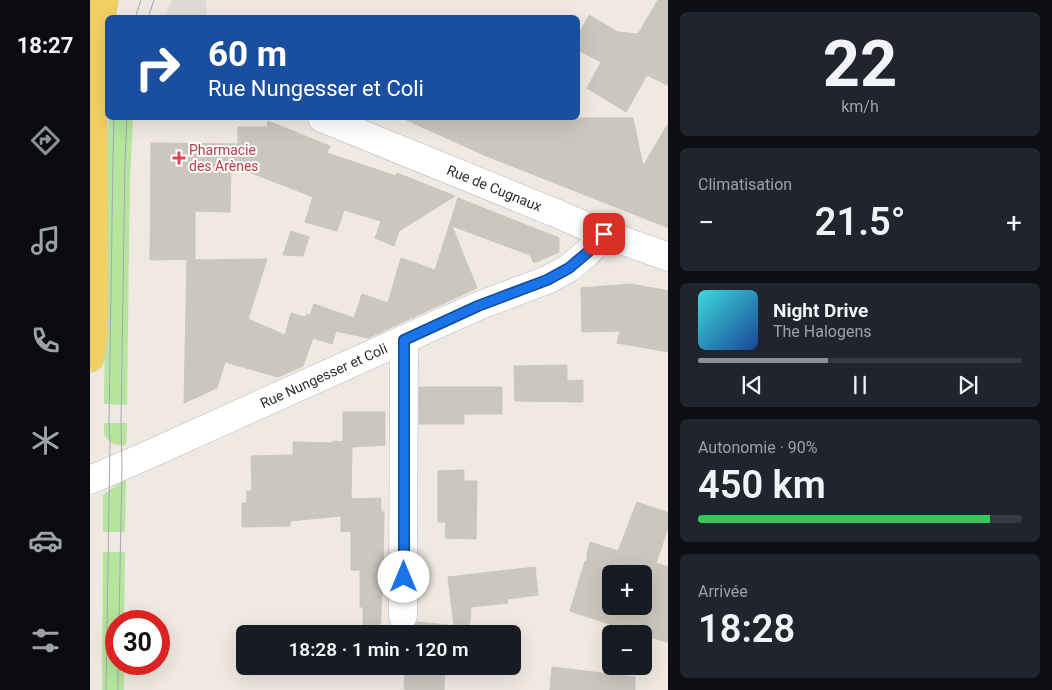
<!DOCTYPE html>
<html lang="fr">
<meta charset="utf-8">
<style>
body{margin:0;font-family:Roboto,sans-serif;background:#20242c;color:#f1f3f6;height:100vh;display:flex;flex-direction:column;font-size:19px;white-space:nowrap}
*{box-sizing:border-box;margin:0}
p{font-size:16px;color:#9ea1a6}
.icon{flex:none;width:28px;height:28px;fill:none;stroke:currentColor;stroke-width:2;stroke-linecap:round;stroke-linejoin:round}
.map{position:relative;flex:1;overflow:hidden}
.drawer{display:flex;flex-direction:column;gap:12px;padding:12px;background:#0d0f14;width:384px}
.drawer>*{flex:none}
.banner{position:absolute;left:15px;top:15px;width:475px;height:105px;border-radius:8px;box-shadow:0 5px 20px #0002;background:#1a4fa0;color:#fff;overflow:hidden}
.controls{position:absolute;left:512px;top:565px;display:grid;gap:10px}
.controls a{display:grid;place-items:center;width:50px;height:50px;border-radius:8px;background:#171b24;box-shadow:0 5px 20px #0002;font-size:25px}
.speed{position:absolute;left:15px;top:610px;display:flex;gap:10px;font-size:25px;font-weight:700;text-align:center}
.speed>*{display:grid;place-content:center;width:65px;height:65px;border-radius:50%;background:#171b24;box-shadow:0 5px 20px #0002;line-height:1}
.speed .limit{border:8px solid #d22;background:#fff;color:#111}
.pin{position:absolute;display:grid;place-items:center;width:42px;height:42px;color:#fff;margin:-21px;border-radius:10px;box-shadow:0 2px 8px #0006}
.me{position:absolute;width:55px;margin:-28px;rotate:0deg;stroke-linejoin:round;filter:drop-shadow(0 0 4px #0008)}
.turn{display:flex;align-items:center;gap:18px;height:105px;padding:0 20px;font-size:22px}
.turn .icon{width:65px;height:65px;stroke-width:2.5}
.turn b{display:block;font-size:35px;line-height:42px}
.big{font-size:38px;font-weight:600;line-height:1.1}
.drawer .card{flex:1;display:flex;flex-direction:column;justify-content:center;gap:8px;min-width:0;padding:0 18px;border-radius:8px;background:#20242c}
.drawer .dial{align-items:center;gap:0}
.dial b{font-size:65px;line-height:1}
.song{display:flex;align-items:center;gap:15px}
.cover{width:60px;height:60px;border-radius:8px;background:linear-gradient(135deg,hsl(180 70% 55%),hsl(220 70% 35%))}
.played{height:5px;border-radius:2px;background:linear-gradient(90deg,#8c9099 40%,#363941 40%)}
.keys{display:flex;justify-content:space-around;direction:ltr}
.heat{display:flex;justify-content:space-between;align-items:center;font-size:28px;direction:ltr}
.charge{height:8px;border-radius:4px;background:linear-gradient(90deg,#34c759 90%,#363941 0)}
.trip{position:absolute;left:146px;top:625px;width:285px;height:50px;border-radius:8px;background:#171b24;box-shadow:0 5px 20px #0002;font-weight:600;line-height:50px;text-align:center}
main{display:flex;flex:1;min-height:0}
.dock{display:flex;flex-direction:column;width:90px;justify-content:space-around;align-items:center;background:#090b0e;color:#9ea1a6}
.dock .icon{width:35px;height:35px}
.dock .selected{color:#8c9099}
.dock b{font-size:22px;color:#f1f3f6}
.map>svg:first-child{display:block}
.green{fill:#b6e59e}
.plaza{fill:#dfdcd8}
.building{fill:#cbc7bf;stroke:#cbc5ba;fill-rule:evenodd}
.lines{fill:none;stroke-linecap:round;stroke-linejoin:round}
.minor-casing{stroke:#b4b7c1;stroke-width:29}
.major-casing{stroke:#c9c9c9;stroke-width:29}
.minor{stroke:#fff;stroke-width:28}
.major{stroke:#f2d163;stroke-width:28}
.tram{stroke:#a3a6b8;stroke-width:1}
.route-casing{stroke:#114b97;stroke-width:12}
.route{stroke:#1a73e8;stroke-width:9}
.health-dot{fill:#e0444e;stroke:#fff;stroke-width:2}
.labels{text-anchor:middle;dominant-baseline:central;stroke-width:4;stroke-linejoin:round;paint-order:stroke}
.health-label{font-size:14px;fill:#be3a42;stroke:#fff;text-anchor:start}
.street-label{font-size:14px;fill:#2e2e2e;stroke:#fff}
</style>
<main>
<nav class="dock">
<b>18:27</b>
<svg class="icon selected" aria-label="directions" viewBox="0 0 24 24"><path d="M12 3l9 9-9 9-9-9zM9 14v-3h6M13 9l2 2-2 2"/></svg>
<svg class="icon" aria-label="music" viewBox="0 0 24 24"><path d="M9 18V5l10-2v13"/><circle cx="6" cy="18" r="3"/><circle cx="16" cy="16" r="3"/></svg>
<svg class="icon" aria-label="phone" viewBox="0 0 24 24"><path d="M5 4h4l2 5-3 2q2 4 5 5l2-3 5 2v4C11 20 4 13 5 4z"/></svg>
<svg class="icon" aria-label="climate" viewBox="0 0 24 24"><path d="M12 3v18M4 7l16 10M4 17L20 7"/></svg>
<svg class="icon" aria-label="car" viewBox="0 0 24 24"><path d="M5 17H2v-5l4-1 3-4h7l3 4 3 1v5h-3M9 17h6M6 11h13"/><circle cx="7" cy="17" r="2"/><circle cx="17" cy="17" r="2"/></svg>
<svg class="icon" aria-label="filters" viewBox="0 0 24 24"><path d="M4 7h16M4 17h16"/><circle cx="9" cy="7" r="2"/><circle cx="15" cy="17" r="2"/></svg>
</nav>
<div class="map">
<svg width="579" height="690" viewBox="0 0 579 690">
<rect width="100%" height="100%" fill="#efe9e1"/>
<!-- green -->
<path class="green" d="M19,118H43L40,179L37,405L14,404L17,145Z
M14,423H37L36,445C26,447 20,443 14,435Z
M36,480L35,532H13V495L25,486Z
M13,552H35L34,621H26V664H34V690H12Z"/>
<!-- plaza -->
<path class="plaza" d="M82,0H116V17H75Z"/>
<!-- building -->
<path class="building" d="M568,0H579V86L557,75L536,112L497,88L511,62L488,50V36L499,15L528,32L548,34Z
M312,118H543L553,166L579,122V228L394,155Z
M178,121L240,146L237,153L306,176L307,173L365,196L309,231L304,246L285,238L291,221L254,210L247,231L215,222L223,197L141,165L140,212L105,211V259L60,260L61,143L148,144V127H177Z
M368,198L469,238V252L444,263L440,255L362,226L387,288L278,338L246,331L242,344L223,338L213,366L188,377L135,362L127,388L94,403L97,260L177,259L158,319L195,335L201,313L215,317L217,314L220,315L224,304L264,318L272,294L298,303L311,258L345,270Z
M201,231L219,237L213,256L193,255Z
M541,284L579,291V352L527,343L530,331L492,332L491,288Z
M477,365V381L493,380V402L425,401L424,366Z
M329,387H412V414H374V424H329Z
M253,412H295V445L262,447L261,499L291,498V512H294L293,570L290,634H273V607H270V570H261V531L251,532V516L200,521V526L152,527V503H157V491H162L161,456L203,455V442L243,443V441L253,442Z
M374,470V481H387L386,539L355,538L356,522H348V471Z
M547,502L579,513V525L566,563L579,567V643L554,635V634H549L480,611L495,561H497V554L500,542L528,551ZM521,574H554V606H521Z
M445,567L448,595L417,599L418,603L381,607L379,634H365L358,577Z
M327,622L358,625L357,634H315V631L321,629Z
M315,666H355L354,690H326L314,689Z
M462,667L545,677V690H460Z"/>
<g class="lines">
<!-- minor casing -->
<g class="minor-casing">
<g id="minor">
<path id="s1" d="M232,118L468,214L514,234L579,257"/>
<path id="s2" d="M0,480L49,459L388,306L457,280L479,268L498,252L514,234"/>
<path d="M313,616L314,340"/>
</g>
</g>
<!-- major casing -->
<g class="major-casing">
<path id="major" d="M0,358L4,332L3,85L4,69L14,0"/>
</g>
<!-- minor -->
<use href="#minor" class="minor"/>
<!-- major -->
<use href="#major" class="major"/>
<!-- tram -->
<path class="tram" d="M45,18L51,0
M58,18L64,0
M29,621L32,466L31,423L35,160L37,118
M16,690L20,443L19,423L23,158L24,118
M28,690V664"/>
</g>
<g class="lines">
<!-- route casing -->
<g class="route-casing">
<path id="route" d="M314,577V340L388,306L457,280L479,268L498,252L514,234"/>
</g>
<!-- route -->
<use href="#route" class="route"/>
</g>
<!-- markers -->
<path class="health-dot" d="M86.5 150.5h5v5h5v5h-5v5h-5v-5h-5v-5h5z"/>
<g class="labels">
<!-- health labels -->
<g class="health-label">
<text x="99" y="150">Pharmacie<tspan x="99" dy="16">des Arènes</tspan></text>
</g>
<!-- street labels -->
<g class="street-label">
<text stroke="none"><textPath href="#s1" startOffset="186">Rue de Cugnaux</textPath></text>
<text stroke="none"><textPath href="#s2" startOffset="256">Rue Nungesser et Coli</textPath></text>
</g>
</g>
</svg>
<div class="controls">
<a>+</a>
<a>−</a>
</div>
<div class="speed"><div class="limit">30</div></div>
<div class="pin" style="left:514px;top:234px;background:#d93025"><svg class="icon" aria-label="arrive" viewBox="0 0 24 24"><path d="M6 21V4h12l-3 4 3 4H6"/></svg></div>
<svg class="me" style="left:314px;top:577px" viewBox="-20 -20 40 40"><circle r="19" fill="#fff"/><path d="M0-13L10 11 0 6-10 11z" fill="#1a73e8"/></svg>
<div class="trip">18:28 · 1 min · 120 m</div>
<div class="banner">
<div class="turn"><svg class="icon" aria-label="right" viewBox="0 0 24 24"><path d="M7 20v-9h11M14 6l5 5-5 5"/></svg><div><b>60 m</b>Rue Nungesser et Coli</div></div>
</div>
</div>
<section class="drawer">
<div class="card dial"><b>22</b><p>km/h</p></div>
<div class="card"><p>Climatisation</p>
<div class="heat"><a>−</a><b class="big">21.5°</b><a>+</a></div>
</div>
<div class="card">
<div class="song"><i class="cover"></i><div><b>Night Drive</b><p>The Halogens</p></div></div>
<div class="played"></div>
<div class="keys"><svg class="icon" aria-label="previous" viewBox="0 0 24 24"><path d="M18 5L8 12l10 7zM5 5v14"/></svg><svg class="icon" aria-label="pause" viewBox="0 0 24 24"><path d="M8 5v14M16 5v14"/></svg><svg class="icon" aria-label="next" viewBox="0 0 24 24"><path d="M6 5l10 7-10 7zM19 5v14"/></svg></div>
</div>
<div class="card"><p>Autonomie · 90%</p><b class="big">450 km</b><div class="charge"></div></div>
<div class="card"><p>Arrivée</p><b class="big">18:28</b></div>
</section>
</main>
